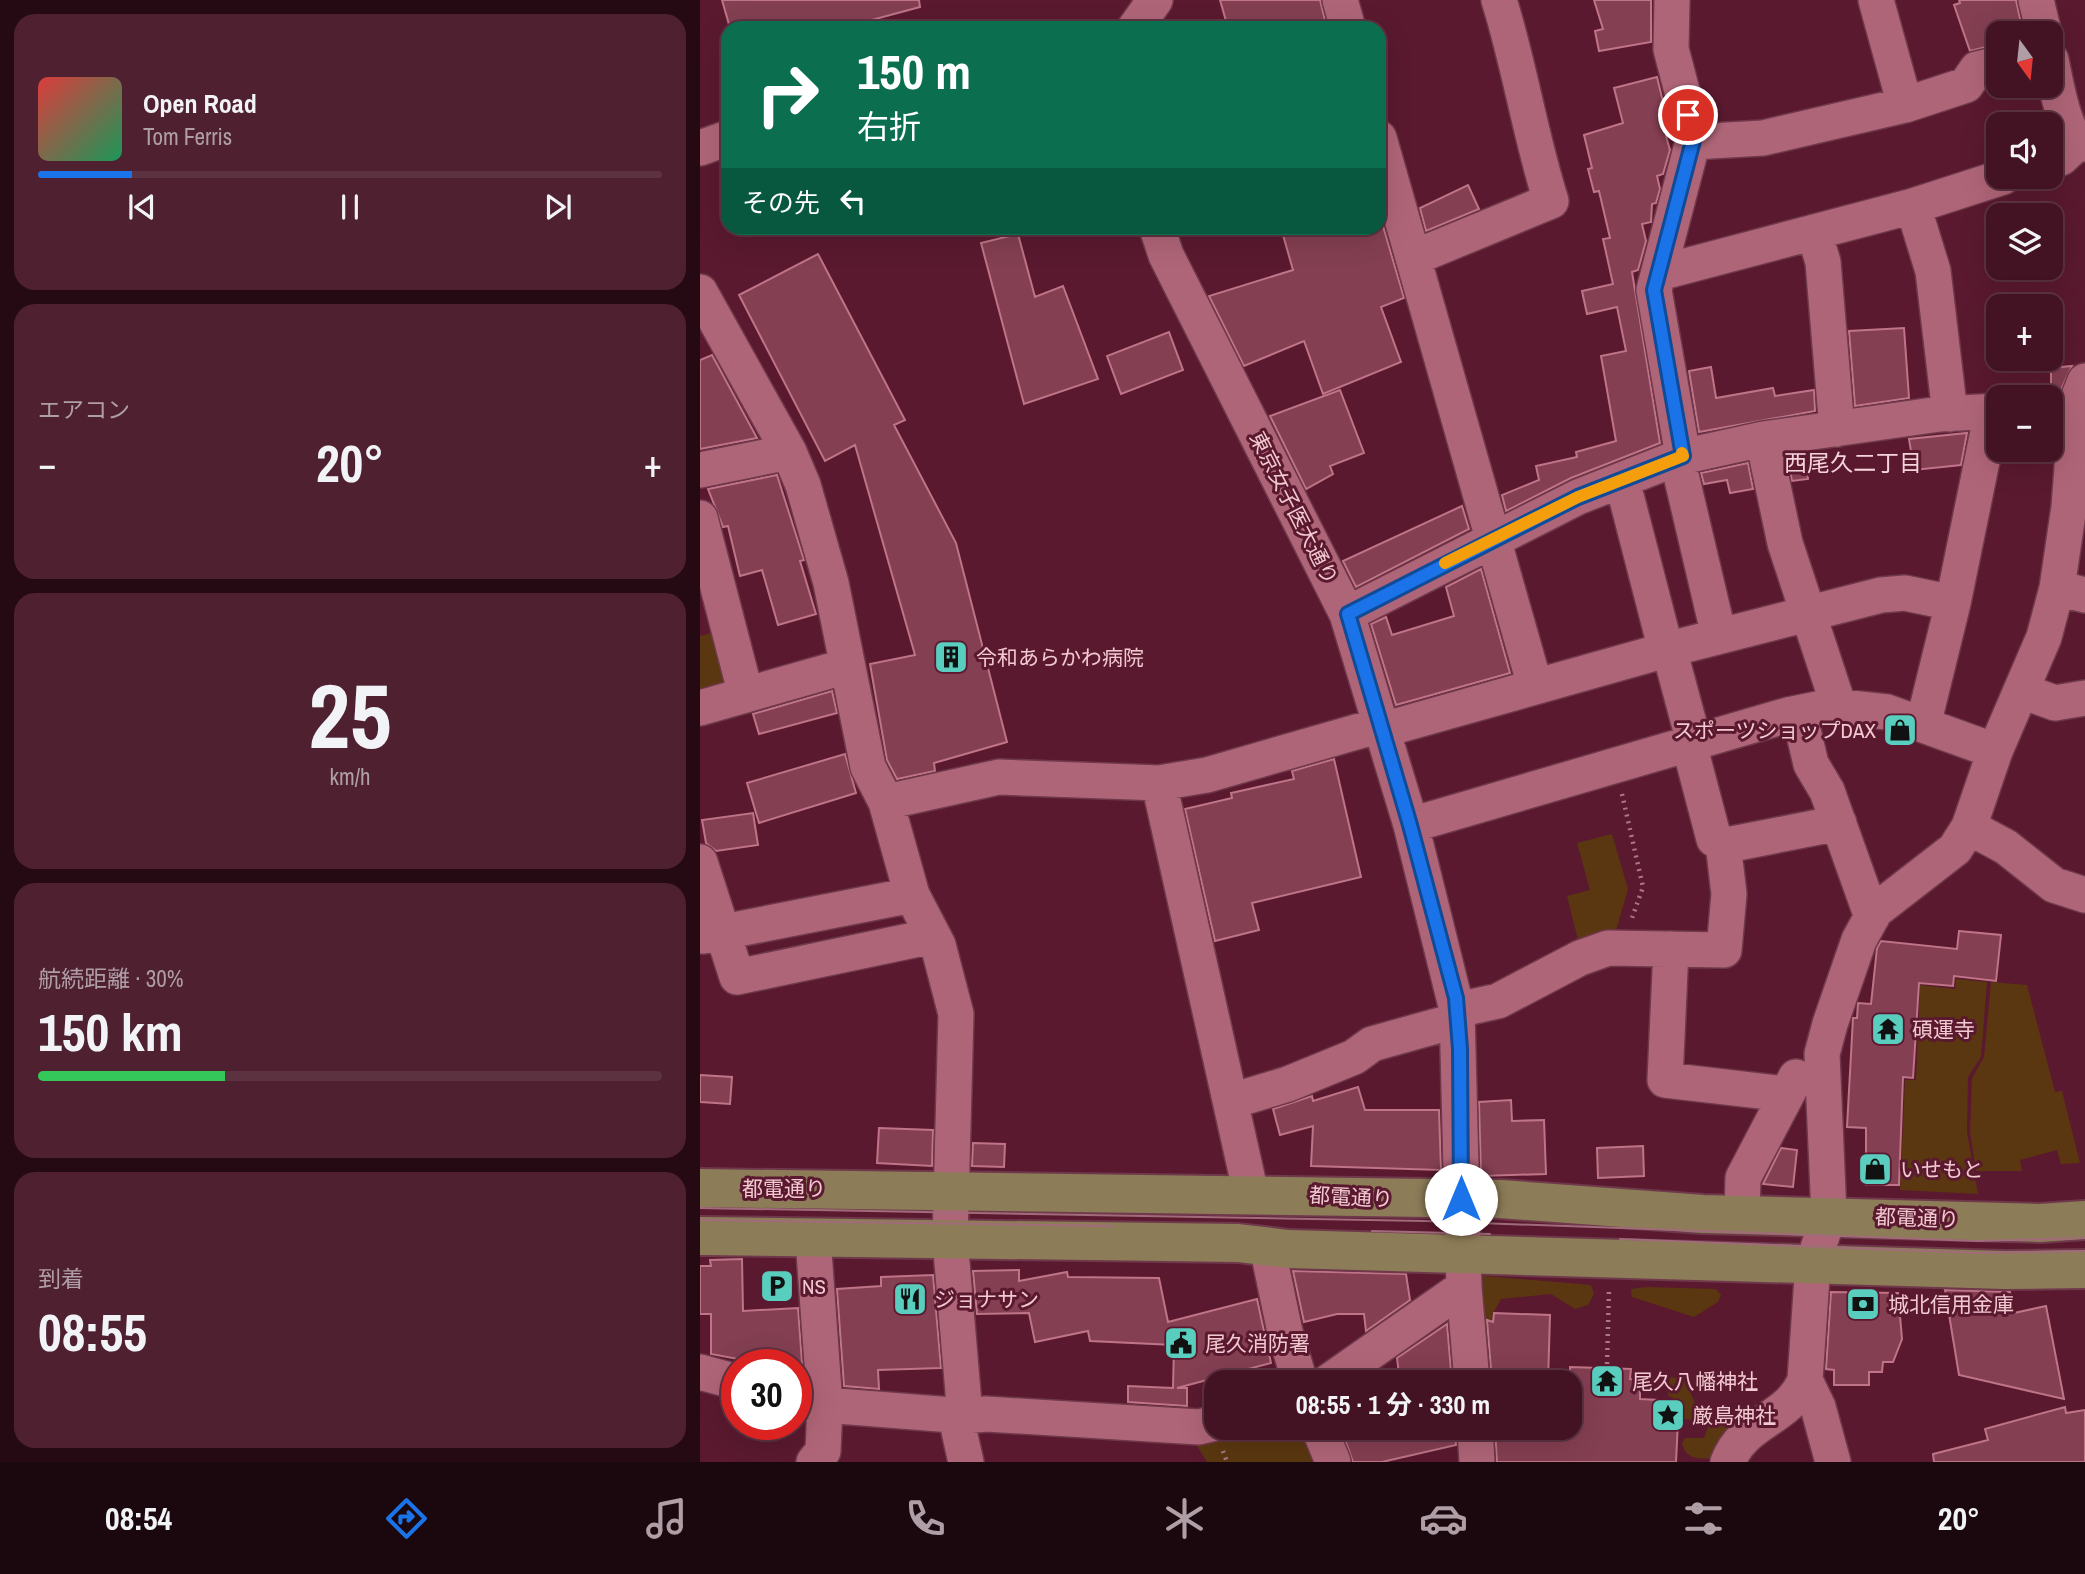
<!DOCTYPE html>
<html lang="ja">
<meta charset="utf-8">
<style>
body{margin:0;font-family:"Archivo Narrow","Noto Sans JP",sans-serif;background:#4e2030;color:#f1f3f6;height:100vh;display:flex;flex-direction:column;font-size:26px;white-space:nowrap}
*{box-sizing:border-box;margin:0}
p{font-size:23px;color:#af9ea6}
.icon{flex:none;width:38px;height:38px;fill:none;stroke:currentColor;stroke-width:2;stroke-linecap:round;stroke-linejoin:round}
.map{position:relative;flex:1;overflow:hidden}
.panel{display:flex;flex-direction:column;gap:14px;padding:14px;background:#250a13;width:700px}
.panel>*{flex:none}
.top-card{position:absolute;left:21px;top:21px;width:665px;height:214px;border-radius:21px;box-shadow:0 7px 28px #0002,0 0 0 2px #5c3241;background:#0b6e4f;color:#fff;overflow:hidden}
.needle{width:46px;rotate:165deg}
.fabs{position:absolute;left:1286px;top:21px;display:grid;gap:14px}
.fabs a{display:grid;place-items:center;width:77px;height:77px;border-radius:14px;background:#441323;box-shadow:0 7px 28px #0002,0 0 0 2px #5c3241;font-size:35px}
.speed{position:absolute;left:21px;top:1349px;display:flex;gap:14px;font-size:35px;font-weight:700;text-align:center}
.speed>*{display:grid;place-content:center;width:91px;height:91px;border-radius:50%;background:#441323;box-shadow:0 7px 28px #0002,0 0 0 2px #5c3241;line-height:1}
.speed .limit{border:10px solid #d22;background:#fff;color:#111}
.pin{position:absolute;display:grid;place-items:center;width:60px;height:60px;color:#fff;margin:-30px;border:4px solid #fff;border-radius:50%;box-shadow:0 2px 7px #0007}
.me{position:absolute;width:77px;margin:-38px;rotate:0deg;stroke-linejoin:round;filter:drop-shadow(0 0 5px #0008)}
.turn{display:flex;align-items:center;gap:24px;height:147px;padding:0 21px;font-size:32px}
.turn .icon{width:91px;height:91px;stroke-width:2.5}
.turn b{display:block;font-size:49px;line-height:60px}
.then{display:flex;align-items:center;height:66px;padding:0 21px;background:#0003;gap:14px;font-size:26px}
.big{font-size:52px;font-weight:700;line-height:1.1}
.panel .card{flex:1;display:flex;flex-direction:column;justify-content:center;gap:10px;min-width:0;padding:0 24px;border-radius:21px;background:#4e2030}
.panel .dial{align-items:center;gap:0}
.dial b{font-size:91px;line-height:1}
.song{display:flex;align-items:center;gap:21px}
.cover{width:84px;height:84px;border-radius:10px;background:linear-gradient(135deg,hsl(0 70% 55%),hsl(150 70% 35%))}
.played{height:7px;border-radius:4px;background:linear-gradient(90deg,#1a73e8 15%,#5c3241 15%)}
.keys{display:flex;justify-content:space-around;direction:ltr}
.heat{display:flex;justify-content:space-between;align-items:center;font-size:38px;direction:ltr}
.charge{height:10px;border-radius:5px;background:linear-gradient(90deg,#34c759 30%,#5c3241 0)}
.trip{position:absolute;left:504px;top:1370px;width:378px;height:70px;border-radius:21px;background:#441323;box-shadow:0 7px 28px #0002,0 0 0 2px #5c3241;font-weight:700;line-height:70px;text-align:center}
.dock{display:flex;height:112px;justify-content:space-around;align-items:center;background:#1b080e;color:#af9ea6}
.dock .icon{width:49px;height:49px}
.dock .active{color:#1a73e8}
.dock b{font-size:32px;color:#f1f3f6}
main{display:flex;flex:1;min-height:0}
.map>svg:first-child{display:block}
.green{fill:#5a3710}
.building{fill:#843f52;stroke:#bf7487;stroke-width:2}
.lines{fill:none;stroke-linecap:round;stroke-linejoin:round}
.minor-casing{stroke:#6f384b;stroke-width:38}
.major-casing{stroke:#6f384b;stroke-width:42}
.path{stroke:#ab7685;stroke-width:4.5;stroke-dasharray:2 5;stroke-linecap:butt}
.minor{stroke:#af6578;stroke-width:35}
.major{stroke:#8c7c58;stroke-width:38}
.tram{stroke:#a16b7a;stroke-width:2}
.route-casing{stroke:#114b97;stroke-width:18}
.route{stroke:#1a73e8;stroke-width:12}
.slow{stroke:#f59e0b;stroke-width:12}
.labels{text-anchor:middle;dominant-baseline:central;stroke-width:6;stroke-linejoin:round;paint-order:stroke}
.street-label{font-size:21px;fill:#f2c9d1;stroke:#5a192f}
.poi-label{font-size:21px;fill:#f2c9d1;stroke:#5a192f;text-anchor:start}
.neighbourhood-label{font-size:23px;fill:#f5d3da;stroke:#5a192f}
</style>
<main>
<section class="panel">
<div class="card">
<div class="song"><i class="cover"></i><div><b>Open Road</b><p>Tom Ferris</p></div></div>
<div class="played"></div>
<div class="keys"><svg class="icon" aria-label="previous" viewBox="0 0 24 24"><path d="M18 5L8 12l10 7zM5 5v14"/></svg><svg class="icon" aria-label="pause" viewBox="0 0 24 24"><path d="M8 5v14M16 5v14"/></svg><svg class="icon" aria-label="next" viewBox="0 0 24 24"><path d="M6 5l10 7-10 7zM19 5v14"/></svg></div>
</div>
<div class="card"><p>エアコン</p>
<div class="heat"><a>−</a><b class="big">20°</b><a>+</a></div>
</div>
<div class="card dial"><b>25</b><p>km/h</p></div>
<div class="card"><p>航続距離 · 30%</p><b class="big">150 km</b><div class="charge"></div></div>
<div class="card"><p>到着</p><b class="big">08:55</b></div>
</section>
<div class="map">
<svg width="1385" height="1462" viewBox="0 0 1385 1462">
<rect width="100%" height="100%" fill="#5a192f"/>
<!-- green -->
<path class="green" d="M22,630L36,680L0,702V636Z
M912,834L928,889L915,934L879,944L867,896L890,890L877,843Z
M1256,979L1287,982L1281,1057L1268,1077L1267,1132L1278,1194L1200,1190L1205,1080H1216L1220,985L1255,989Z
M1291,982L1327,985L1355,1092L1362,1091L1380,1163L1361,1164L1357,1150L1320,1160L1322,1171H1276L1270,1132L1272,1078L1284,1057Z
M784,1276L891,1285L894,1294L888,1305L875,1309L851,1294L801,1299L792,1315L789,1348L782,1350L779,1278Z
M947,1287L1016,1289L1021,1295L1018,1302L994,1317L932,1297L931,1289Z
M971,1377L985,1380L997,1408L1028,1409L1027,1431L1016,1443V1459C1001,1458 987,1461 982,1444L985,1438H1004L1008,1427L1002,1420L983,1419L982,1403L969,1396L966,1388Z
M535,1428H604L618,1462H507L492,1438Z"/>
<!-- building -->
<path class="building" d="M22,0H219L220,7L142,28H30Z
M520,0H620L625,20L598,28H528Z
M894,0H951V42L899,51L895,31L903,29Z
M1259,0H1316L1323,33H1298V44L1270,51L1254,5L1260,3Z
M957,77L971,135L966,136L970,150L963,174L957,176L960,189L956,203L952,204L951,222L942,224L946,241L938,270L932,272L960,443L871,478L806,511L802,495L839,480L836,466L877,457L876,452L916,441L901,356L926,351L917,307L887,314L882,291L913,284L903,239L910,238L899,191L894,192L888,169L892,168L884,135L923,123L914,88Z
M768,185L779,209L726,231L720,208Z
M683,226L704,298L681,307L701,362L623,394L604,341L544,366L509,296L593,270L581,228Z
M318,234L335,297L363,286L398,379L324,404L281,243Z
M118,254L205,420L194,425L256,543L307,742L234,763L235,771L197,779L187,760L170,664L215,655L155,445L125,461L39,295Z
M1204,328L1209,398L1155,406L1149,331Z
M469,332L483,370L421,394L407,356Z
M12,355L57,438L0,449V360Z
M1372,366L1358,396L1351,397V368Z
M1011,367L1016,398L1073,388L1075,396L1114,390L1115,411L999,432L989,371Z
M640,390L664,453L630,466L633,474L606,489L570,416Z
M1267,433L1261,465L1214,470L1209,439Z
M1105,453L1108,479L1092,481L1087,456Z
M1048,463L1053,489L1030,493L1027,480L1004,484L1001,473Z
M77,475L104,560L100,561L116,614L78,625L62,570L40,576L28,526L23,527L8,489Z
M762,506L769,529L656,587L643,561Z
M781,569L810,673L696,705L671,624L686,617L692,635L754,616L746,587Z
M132,691L137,713L59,734L53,714Z
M145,754L156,793L59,823L47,783Z
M634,759L661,877L552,903L559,930L515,941L485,809L532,798L531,793L594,779L592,771Z
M53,813L58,845L16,851L6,843L2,820Z
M1259,931L1301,935L1296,981L1254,976L1253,986L1219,983L1213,1078L1203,1077L1199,1185H1166V1128L1147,1127L1153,1018H1157L1158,1003L1171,1004L1177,948L1181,941L1257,949Z
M0,1075L32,1077L30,1104L0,1102Z
M658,1087L665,1110H739L741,1170L611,1166L613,1126L580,1135L573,1109L612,1096L613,1101Z
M811,1100L812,1121L844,1120L846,1174L781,1176L779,1102Z
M179,1128L233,1130L232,1166L177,1163Z
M273,1143L305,1144L304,1167L272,1166Z
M943,1146L944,1176L898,1178L897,1148Z
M1081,1148L1097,1150L1093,1187L1063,1184Z
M42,1259L43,1311L98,1308L102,1363L49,1365V1361L11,1354V1314H0V1266H11L10,1260Z
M319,1270V1281L367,1272L368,1277L459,1278L468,1322L557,1299L571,1363L477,1388H487V1406L428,1402V1386L473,1388L474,1345L390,1341L388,1331L335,1342L329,1313L277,1314L273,1271Z
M593,1271L706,1274L710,1300L666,1331L664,1314H637L604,1322Z
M233,1275L241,1368L178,1370L179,1389L144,1386L137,1289L181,1286V1277Z
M1245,1290L1310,1292L1314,1313L1346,1306L1364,1399L1259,1375Z
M1131,1292L1198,1293L1202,1339L1193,1362H1183L1182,1372H1169V1385H1134V1370L1126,1369Z
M794,1313L850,1315L848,1382H792L787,1320L793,1322Z
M747,1324L752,1382H700L697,1358Z
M870,1367L931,1369L930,1379L940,1380V1399L979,1401L976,1462H797L795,1428H870Z
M1365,1407L1366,1413L1385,1410V1462H1234L1233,1454L1288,1440L1285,1429Z
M668,1428H755L756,1445L682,1462H653L643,1434Z"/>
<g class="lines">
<!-- minor casing -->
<g class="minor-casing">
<path id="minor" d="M640,0L648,28
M972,0L971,49L994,137L954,290L983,456
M1176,0L1205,105
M1336,0L1344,33
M435,28L455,0
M1351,60C1356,81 1363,137 1385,144
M679,138L835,686
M993,142L1063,138L1205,105L1266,85L1277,69L1298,64
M0,148L28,138
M1351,161L1361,158L1378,142
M1213,206L1233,271L1250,414
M457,228L466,255L647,614L711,825L757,1010L764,1287L628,1382
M1114,232L1123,262L1137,429
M713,258L851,201C830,135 820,67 799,0
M959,273L1213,206L1303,177
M0,292L89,452L103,485L131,583L168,767L186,802L212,895L238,945L256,1014L250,1239L265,1416L259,1431L266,1462
M1063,439L1085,543L1139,707
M977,458L1019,636
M0,470L89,452
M922,480L966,650
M0,518L46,695
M1357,588L1385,595
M647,614L878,497L977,458L1063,439L1240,414L1298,411
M969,649L994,742
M1322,691L1355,703L1385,698
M0,708L147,666
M1099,713L1111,764L1127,791L1172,917
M1223,725L1253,603L1292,412
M989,744L1014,839L1027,845L1139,823
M459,783L551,1194
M186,802L299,777L459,783L507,775L670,728L693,727L966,650L1181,595L1205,593L1253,603
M711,825L1088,715L1132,706L1187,712L1295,751
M1269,827L1306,847L1354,885L1385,895
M0,862L37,977L233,936
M3,936L212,895
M971,949L965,1080L1085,1094
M757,1010L798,1001L880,958L908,948L1024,950L1029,894L1023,843
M532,1101L588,1084L654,1057L672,1044L758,1020
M1042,1213L1043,1178L1096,1077
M113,1238L125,1405L123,1451L114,1462
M567,1246L585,1332L600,1382
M764,1287L772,1382
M0,1372L37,1382
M1105,1380L1118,1407L1133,1462
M96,1397L125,1405L265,1416L286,1414L499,1427L516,1423
M619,1428L633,1462
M775,1428L777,1462
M1028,1462C1044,1420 1089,1420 1105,1380L1113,1263L1129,1215L1122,1054L1130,1024L1159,940L1175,911L1255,849L1269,827L1295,751L1344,637L1357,588L1369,507L1377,401L1385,381"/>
</g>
<!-- major casing -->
<g class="major-casing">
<path id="major" d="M0,1188L800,1199L1003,1214L1340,1223L1385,1220
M0,1236L538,1243L589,1249L1305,1270L1385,1269"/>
</g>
<!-- path -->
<path class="path" d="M922,794L943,887L932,918
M907,1364L909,1290
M523,1451L527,1462"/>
<!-- minor -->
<use href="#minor" class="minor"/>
<!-- major -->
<use href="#major" class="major"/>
<!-- tram -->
<path class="tram" d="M0,1208L725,1221L1278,1241L1385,1238
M0,1220L413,1226
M672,1231L790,1234
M920,1239L1278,1253L1385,1251"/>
</g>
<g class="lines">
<!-- route casing -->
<g class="route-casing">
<path id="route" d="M761,1199L760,1049L756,998L710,825L648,614L878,497L983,456L954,290L994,137L988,115"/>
</g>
<!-- route -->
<use href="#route" class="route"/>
<!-- slow -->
<path class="slow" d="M745,563L878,497L983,456L982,453"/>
</g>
<!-- icons -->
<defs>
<g id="building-square" transform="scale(1.75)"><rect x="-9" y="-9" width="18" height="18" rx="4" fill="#59cebf" stroke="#5a192f"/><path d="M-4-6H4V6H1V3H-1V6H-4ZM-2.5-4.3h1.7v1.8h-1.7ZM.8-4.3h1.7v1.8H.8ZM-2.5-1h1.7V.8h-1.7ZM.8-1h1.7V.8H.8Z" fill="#111"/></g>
<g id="shop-square" transform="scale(1.75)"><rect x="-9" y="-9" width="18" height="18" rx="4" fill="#59cebf" stroke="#5a192f"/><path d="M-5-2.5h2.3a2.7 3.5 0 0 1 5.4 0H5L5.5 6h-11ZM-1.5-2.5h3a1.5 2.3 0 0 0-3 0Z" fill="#111"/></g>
<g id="temple-square" transform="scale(1.75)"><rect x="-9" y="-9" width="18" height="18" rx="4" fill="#59cebf" stroke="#5a192f"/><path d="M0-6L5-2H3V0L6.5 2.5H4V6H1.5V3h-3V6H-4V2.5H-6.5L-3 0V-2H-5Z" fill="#111"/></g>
<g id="parking-square" transform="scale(1.75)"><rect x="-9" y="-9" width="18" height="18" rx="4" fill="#59cebf" stroke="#5a192f"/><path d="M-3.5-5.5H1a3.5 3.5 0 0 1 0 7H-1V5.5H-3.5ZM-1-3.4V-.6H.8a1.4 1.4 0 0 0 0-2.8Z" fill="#111"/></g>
<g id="restaurant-square" transform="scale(1.75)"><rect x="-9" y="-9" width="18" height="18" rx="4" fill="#59cebf" stroke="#5a192f"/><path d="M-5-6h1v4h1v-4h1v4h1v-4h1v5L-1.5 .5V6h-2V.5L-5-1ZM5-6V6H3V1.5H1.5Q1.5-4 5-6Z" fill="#111"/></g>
<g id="bank-square" transform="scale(1.75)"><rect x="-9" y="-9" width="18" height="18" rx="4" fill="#59cebf" stroke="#5a192f"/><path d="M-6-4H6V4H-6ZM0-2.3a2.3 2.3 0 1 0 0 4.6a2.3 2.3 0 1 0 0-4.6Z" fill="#111"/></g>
<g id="civic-square" transform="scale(1.75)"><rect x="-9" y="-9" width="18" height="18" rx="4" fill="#59cebf" stroke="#5a192f"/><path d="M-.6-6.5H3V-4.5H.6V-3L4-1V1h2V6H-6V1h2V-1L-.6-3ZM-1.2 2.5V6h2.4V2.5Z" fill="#111"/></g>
<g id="sight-square" transform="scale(1.75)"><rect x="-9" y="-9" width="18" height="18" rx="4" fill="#59cebf" stroke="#5a192f"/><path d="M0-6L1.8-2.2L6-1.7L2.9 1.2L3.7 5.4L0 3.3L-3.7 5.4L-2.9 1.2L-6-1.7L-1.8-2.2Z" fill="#111"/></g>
</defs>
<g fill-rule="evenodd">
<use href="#building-square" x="251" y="657"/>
<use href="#shop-square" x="1200" y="730"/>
<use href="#temple-square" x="1188" y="1029"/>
<use href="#shop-square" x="1175" y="1169"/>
<use href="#parking-square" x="77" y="1286"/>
<use href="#restaurant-square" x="210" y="1299"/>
<use href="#bank-square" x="1163" y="1304"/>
<use href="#civic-square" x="481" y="1343"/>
<use href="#temple-square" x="907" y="1381"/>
<use href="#sight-square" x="968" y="1415"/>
</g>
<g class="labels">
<!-- street labels -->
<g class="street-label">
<text transform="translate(594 508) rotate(63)">東京女子医大通り</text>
<text x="84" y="1188">都電通り</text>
<text transform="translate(651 1197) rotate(3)">都電通り</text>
<text transform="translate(1217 1218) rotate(2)">都電通り</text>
</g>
<!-- poi labels -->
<g class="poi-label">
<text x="276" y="657">令和あらかわ病院</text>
<text x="1176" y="730" text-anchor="end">スポーツショップDAX</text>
<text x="1212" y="1029">碩運寺</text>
<text x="1200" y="1169">いせもと</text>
<text x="102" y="1286">NS</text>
<text x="234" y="1299">ジョナサン</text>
<text x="1188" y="1304">城北信用金庫</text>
<text x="505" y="1343">尾久消防署</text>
<text x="932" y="1381">尾久八幡神社</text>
<text x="992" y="1415">厳島神社</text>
</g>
<!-- neighbourhood labels -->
<g class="neighbourhood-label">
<text x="1153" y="462">西尾久二丁目</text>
</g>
</g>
</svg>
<div class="fabs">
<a><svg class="needle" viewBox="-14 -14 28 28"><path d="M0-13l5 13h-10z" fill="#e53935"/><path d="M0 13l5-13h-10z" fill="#af9ea6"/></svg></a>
<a><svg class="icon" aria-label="sound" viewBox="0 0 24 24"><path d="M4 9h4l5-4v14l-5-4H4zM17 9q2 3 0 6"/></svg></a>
<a><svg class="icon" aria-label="layers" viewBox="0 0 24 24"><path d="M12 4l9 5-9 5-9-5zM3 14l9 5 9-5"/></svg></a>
<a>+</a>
<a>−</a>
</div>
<div class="speed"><div class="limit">30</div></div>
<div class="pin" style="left:988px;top:115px;background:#d93025"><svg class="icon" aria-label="arrive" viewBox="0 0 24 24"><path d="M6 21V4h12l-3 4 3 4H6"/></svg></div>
<svg class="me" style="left:761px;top:1199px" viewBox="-20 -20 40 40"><circle r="19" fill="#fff"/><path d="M0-13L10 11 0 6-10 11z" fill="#1a73e8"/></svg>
<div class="trip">08:55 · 1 分 · 330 m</div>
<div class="top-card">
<div class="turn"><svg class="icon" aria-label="right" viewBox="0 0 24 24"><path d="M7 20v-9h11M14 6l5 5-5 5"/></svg><div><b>150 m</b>右折</div></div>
<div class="then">その先<svg class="icon" aria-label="left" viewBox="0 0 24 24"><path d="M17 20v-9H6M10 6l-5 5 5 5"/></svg></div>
</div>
</div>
</main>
<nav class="dock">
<b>08:54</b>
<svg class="icon active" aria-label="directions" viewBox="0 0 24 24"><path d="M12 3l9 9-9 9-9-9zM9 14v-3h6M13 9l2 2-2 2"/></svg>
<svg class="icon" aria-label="music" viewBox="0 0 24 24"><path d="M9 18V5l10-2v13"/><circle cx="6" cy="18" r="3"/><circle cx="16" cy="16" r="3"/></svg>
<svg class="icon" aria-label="phone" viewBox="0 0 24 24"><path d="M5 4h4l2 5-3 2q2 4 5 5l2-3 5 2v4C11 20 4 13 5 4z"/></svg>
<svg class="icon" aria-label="climate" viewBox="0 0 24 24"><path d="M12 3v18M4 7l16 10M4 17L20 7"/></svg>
<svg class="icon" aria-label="car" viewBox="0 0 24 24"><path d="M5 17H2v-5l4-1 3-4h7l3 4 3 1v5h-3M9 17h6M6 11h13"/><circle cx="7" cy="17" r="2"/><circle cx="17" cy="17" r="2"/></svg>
<svg class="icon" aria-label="filters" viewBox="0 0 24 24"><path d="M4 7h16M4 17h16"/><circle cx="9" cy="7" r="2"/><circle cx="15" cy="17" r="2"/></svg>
<b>20°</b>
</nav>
